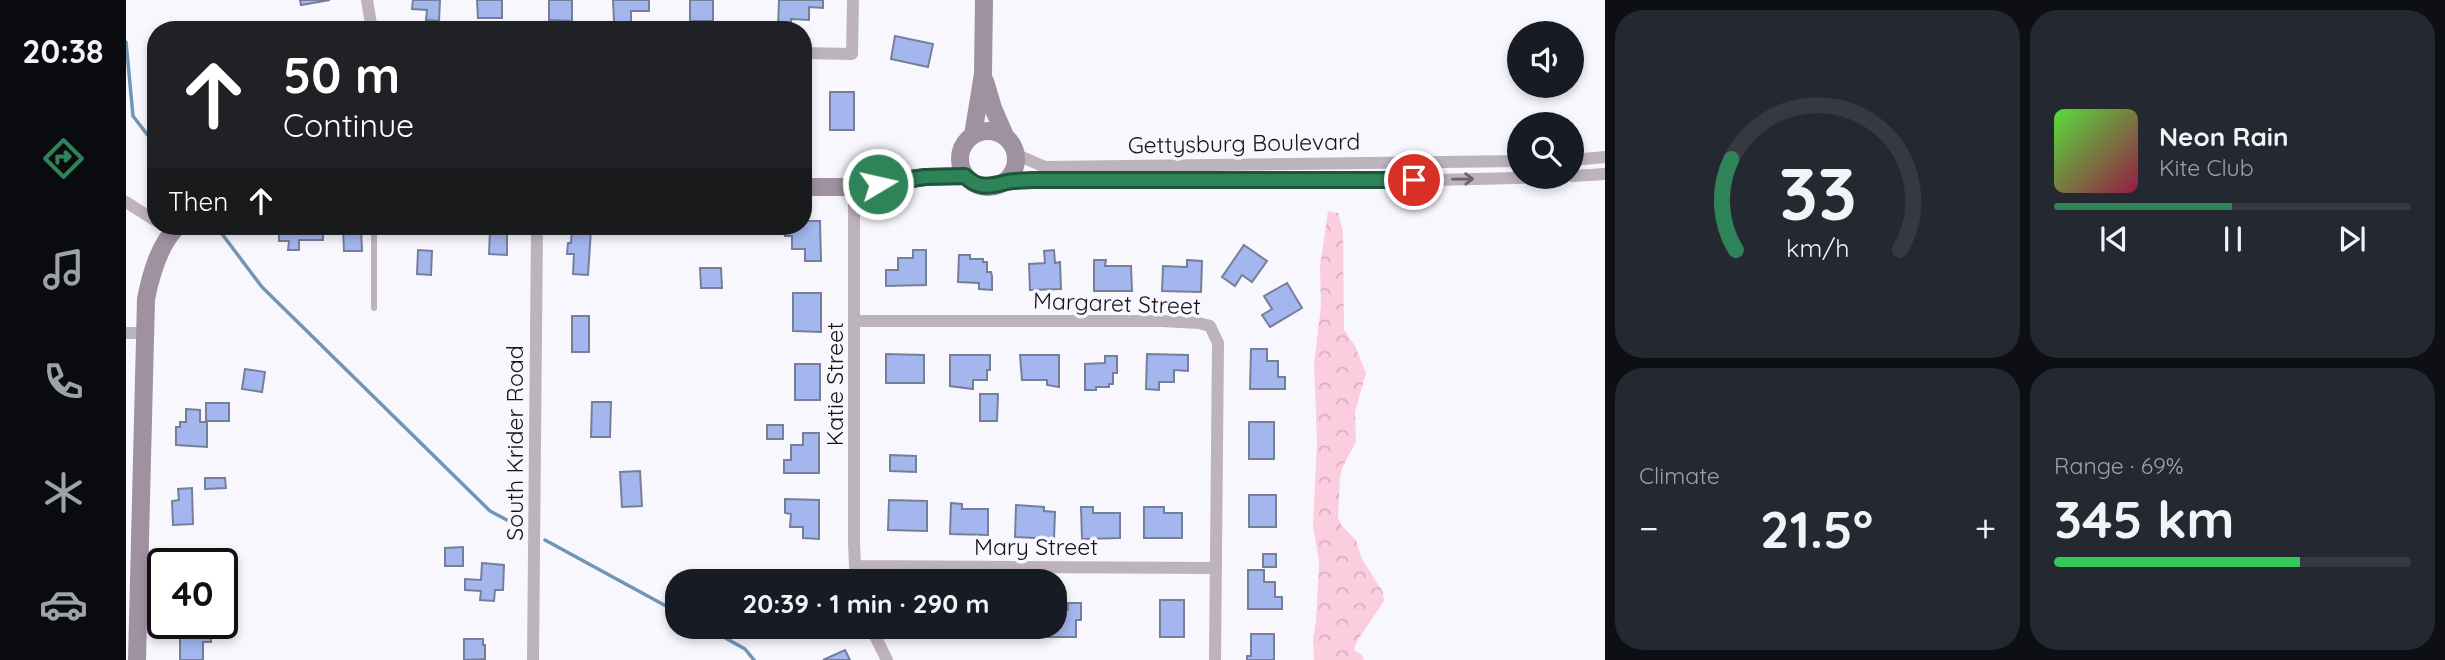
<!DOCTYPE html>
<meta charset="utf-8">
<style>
body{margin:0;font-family:Quicksand,sans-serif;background:#242831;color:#f1f3f6;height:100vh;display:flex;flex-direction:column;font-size:26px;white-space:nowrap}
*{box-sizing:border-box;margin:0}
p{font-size:23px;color:#9ea1a6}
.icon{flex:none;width:38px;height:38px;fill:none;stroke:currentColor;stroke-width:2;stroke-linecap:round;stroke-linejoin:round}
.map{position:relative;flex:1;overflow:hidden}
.drawer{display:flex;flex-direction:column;gap:10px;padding:10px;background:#0d0f14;width:840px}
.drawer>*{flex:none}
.hud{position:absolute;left:21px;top:21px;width:665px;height:214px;border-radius:28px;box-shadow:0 4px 10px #0003;background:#202124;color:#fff;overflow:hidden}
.controls{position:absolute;left:1381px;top:21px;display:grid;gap:14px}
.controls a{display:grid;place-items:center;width:77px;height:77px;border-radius:50%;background:#171b24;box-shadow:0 4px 10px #0003;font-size:35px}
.speed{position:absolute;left:21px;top:548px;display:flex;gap:14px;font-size:35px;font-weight:700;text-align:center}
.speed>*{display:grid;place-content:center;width:91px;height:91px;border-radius:50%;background:#171b24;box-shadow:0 4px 10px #0003;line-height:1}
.speed .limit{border:4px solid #111;border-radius:10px;background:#fff;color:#111}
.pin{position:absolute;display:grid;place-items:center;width:60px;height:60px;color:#fff;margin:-30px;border:4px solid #fff;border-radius:50%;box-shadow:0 2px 7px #0007}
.me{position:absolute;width:77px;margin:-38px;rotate:81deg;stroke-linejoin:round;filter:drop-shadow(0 0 5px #0008)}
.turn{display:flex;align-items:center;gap:24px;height:147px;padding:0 21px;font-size:32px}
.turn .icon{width:91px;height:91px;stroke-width:2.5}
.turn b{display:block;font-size:49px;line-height:60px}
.then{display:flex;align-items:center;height:66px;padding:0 21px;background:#0003;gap:14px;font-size:26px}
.big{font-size:52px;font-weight:800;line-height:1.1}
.drawer .widget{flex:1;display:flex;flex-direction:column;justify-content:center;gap:10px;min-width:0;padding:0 24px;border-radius:28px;background:#242831}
.drawer .dial{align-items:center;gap:0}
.dial svg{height:182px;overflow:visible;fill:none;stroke:#363941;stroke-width:7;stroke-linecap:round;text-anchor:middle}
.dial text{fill:#f1f3f6;stroke:none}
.song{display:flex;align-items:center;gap:21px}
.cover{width:84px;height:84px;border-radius:10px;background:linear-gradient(135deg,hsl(110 70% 55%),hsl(340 70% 35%))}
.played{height:7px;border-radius:4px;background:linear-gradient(90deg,#2e8458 50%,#363941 50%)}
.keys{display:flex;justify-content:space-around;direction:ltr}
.heat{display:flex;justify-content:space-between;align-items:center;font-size:38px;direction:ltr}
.charge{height:10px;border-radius:5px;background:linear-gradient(90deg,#34c759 69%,#363941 0)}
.drawer .tiles{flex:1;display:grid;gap:10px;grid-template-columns:repeat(2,1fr)}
.trip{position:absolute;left:539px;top:569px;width:402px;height:70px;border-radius:28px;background:#171b24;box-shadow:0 4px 10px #0003;font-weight:800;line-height:70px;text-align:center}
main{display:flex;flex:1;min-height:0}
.dock{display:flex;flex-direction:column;width:126px;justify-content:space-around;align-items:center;background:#090b0e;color:#9ea1a6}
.dock .icon{width:49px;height:49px}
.dock .active{color:#2e8458}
.dock b{font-size:32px;color:#f1f3f6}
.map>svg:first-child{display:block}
.forest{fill:url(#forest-crowns)}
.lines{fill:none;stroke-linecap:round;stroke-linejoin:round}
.stream{stroke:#7096b6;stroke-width:3.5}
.building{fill:#a3b6ee;stroke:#767f99;stroke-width:2}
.lane{stroke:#bdb3bd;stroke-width:6}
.street{stroke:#bdb3bd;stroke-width:12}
.secondary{stroke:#a091a0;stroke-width:18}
.oneway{stroke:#69626c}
.route-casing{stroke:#1e5639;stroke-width:18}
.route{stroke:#2e8458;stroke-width:12}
.labels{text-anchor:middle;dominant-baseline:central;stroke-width:7;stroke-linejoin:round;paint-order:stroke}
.street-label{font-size:23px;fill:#15121c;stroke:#f9f7fe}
</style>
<main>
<nav class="dock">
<b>20:38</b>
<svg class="icon active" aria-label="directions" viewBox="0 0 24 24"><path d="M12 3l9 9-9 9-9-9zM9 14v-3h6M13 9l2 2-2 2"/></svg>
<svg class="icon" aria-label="music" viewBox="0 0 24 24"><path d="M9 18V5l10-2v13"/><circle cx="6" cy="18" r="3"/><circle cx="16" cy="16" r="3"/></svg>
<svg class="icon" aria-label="phone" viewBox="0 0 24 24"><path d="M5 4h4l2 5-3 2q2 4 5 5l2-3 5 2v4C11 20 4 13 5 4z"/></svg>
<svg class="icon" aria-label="climate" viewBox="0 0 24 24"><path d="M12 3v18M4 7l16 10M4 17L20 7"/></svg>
<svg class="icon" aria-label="car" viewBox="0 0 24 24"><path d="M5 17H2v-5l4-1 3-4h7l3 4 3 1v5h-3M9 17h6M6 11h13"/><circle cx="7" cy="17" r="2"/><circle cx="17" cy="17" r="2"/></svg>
</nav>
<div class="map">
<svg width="1479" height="660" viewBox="0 0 1479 660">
<defs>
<pattern id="forest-crowns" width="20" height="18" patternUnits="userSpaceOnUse" patternTransform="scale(1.75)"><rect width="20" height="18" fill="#fccddf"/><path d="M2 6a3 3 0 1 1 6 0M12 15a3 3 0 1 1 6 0" fill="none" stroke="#d7afbf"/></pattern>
</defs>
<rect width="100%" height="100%" fill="#f9f7fe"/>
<!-- forest -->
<path class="forest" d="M1202,211L1212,213L1217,232L1218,330L1229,346L1240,373L1229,412L1230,442L1216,468L1214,478L1212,517L1216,526L1230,540L1236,559L1257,592L1258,601L1231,641L1228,650L1236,655L1238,660H1188L1187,640L1190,621L1193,562L1187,525L1191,441L1188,363L1195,306L1194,267Z"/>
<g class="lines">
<!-- stream -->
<path class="stream" d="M0,42L7,116L30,146
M90,226L136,287L364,511L396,528
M419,540L551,612
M578,626L619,649L628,660"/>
</g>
<!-- building -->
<path class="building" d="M174,0H204L175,5Z
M287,0H314L313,21L300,20L301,10L286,9Z
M351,0H376V18H352Z
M423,0H446V21L423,20Z
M487,0H523V11H505V22H488Z
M564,0H587V21H564Z
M653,0H697V8L683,7V20L665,19V28H652Z
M769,36L807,44L802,67L765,59Z
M704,92H728V130H704Z
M677,221H694L695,261H679V249H666V236H659V226H677Z
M153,226H197V240H173V250H162L163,241H153Z
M275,226H291V232H275Z
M235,228L236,251H218L217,229Z
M446,228L465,229L462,275L447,274L448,254H441L442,243H445Z
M364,231H381V255L363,254Z
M1118,245L1141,261L1126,282L1116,275L1109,286L1096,277Z
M292,250L306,251L305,275L291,274Z
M787,250H800V285L760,286V270H772V258H787Z
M928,250L929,263L934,262L935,289L904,290L903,264L919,263L918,251Z
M833,255H844V259H857V262H861V272H865L866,276V290L853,289V283L832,282Z
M968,260H980L979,266H1005L1006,291H968Z
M1061,260L1076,261L1075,292L1036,291L1037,266L1061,267Z
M574,268H595L596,288H575Z
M1161,283L1176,308L1144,327L1136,315L1146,309L1138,296Z
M667,293H695V332L667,331Z
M446,316H463V352H446Z
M1125,349H1141V361H1152V377H1159V389H1124Z
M760,354L798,355V383H760Z
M1021,354L1062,355V371L1048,370V382H1033V390L1020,389Z
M824,355H864V370H861V380H847V389L824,386Z
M894,355H933V387L921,385V380H896Z
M979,356H991V373H987V384H983V387H970V390H959V364L979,363Z
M669,364H694V400H669Z
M119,369L139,372L136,392L116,389Z
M854,394H872L871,421H854Z
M466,402H485L484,437H465Z
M80,403H103V421H80Z
M60,409L74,410V422H81V447L50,445V427H54V422H60Z
M1123,422H1148V459H1123Z
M641,425H657V439H641Z
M677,433H693V473H658V460H665V445H677Z
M764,455L790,456V472L764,471Z
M514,471L516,506L496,507L494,472Z
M79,478H99L100,488L79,489Z
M66,488L67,524L47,525L46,501L53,500L52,489Z
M1123,495H1150V527H1123Z
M659,499L693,500V539L677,538V527H664L665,514L659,513Z
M763,500L801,501V531L762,530Z
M825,503L836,504V509H862V535L824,534Z
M890,505L918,507V511L929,512L928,539L889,537Z
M955,507H967V513H994V538L956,539Z
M1018,507H1038V513H1056V538H1018Z
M337,547V566H319V548Z
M1137,554H1150V567H1137Z
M356,563L378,565L377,590H369L368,601L354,600L355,591L339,590V579L355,580Z
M1122,570H1138V582H1149V597H1156V609H1122Z
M1034,600H1058V637H1034Z
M942,603H955V620H950V637H922V626H929V610H942Z
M54,626H85V642H77V660H54Z
M783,626H821V629H783Z
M1125,634H1148V660H1121V656H1125Z
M338,639H357V645H359V659L338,660Z
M719,650L724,660H697Z"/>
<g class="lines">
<!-- lane -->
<path class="lane" d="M248,308V226"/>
<!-- street -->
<path class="street" d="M241,0L246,30
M677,53L726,54L727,0
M889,154L919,167L1393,161
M1446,160L1479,157
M1446,176L1479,174
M877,183L906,180L1267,181L1426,177
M728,187V543L729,566L733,581
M0,202L30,221
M729,321H1036L1073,323L1084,326L1092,343L1089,660
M0,333H19
M729,566L1090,568
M744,626L761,660
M407,660L411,226"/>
<!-- secondary -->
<path class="secondary" d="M859,81L867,108L880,138
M834 159a28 28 0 1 1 56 0a28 28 0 1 1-56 0Z
M847,135L857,74L858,0
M677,187H728L799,177L840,176
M11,660L20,299C25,274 33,244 52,226"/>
</g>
<!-- one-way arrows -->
<defs><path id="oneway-shaft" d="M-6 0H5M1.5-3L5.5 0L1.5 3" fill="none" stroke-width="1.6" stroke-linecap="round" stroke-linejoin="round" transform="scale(1.75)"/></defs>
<use class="oneway" href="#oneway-shaft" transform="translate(1337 179) rotate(-1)"/>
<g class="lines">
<!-- route casing -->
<g class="route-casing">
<path id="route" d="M752,184L799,177L839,176C851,188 861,187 877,183C886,180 897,181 906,180H1288"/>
</g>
<!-- route -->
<use href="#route" class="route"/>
</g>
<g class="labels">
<!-- street labels -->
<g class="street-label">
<text transform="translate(1118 143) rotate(-1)">Gettysburg Boulevard</text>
<text transform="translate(991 303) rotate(2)">Margaret Street</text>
<text transform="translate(708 384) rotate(-90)">Katie Street</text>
<text transform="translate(388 443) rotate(-90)">South Krider Road</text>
<text x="910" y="546">Mary Street</text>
</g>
</g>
</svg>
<div class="controls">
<a><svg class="icon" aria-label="sound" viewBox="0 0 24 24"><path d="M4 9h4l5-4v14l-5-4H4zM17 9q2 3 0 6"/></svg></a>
<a><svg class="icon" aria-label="search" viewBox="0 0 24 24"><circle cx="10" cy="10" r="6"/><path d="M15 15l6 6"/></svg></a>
</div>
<div class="speed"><div class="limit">40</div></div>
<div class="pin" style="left:1288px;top:180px;background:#d93025"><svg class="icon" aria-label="arrive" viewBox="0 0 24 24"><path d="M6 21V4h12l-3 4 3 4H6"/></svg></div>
<svg class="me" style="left:752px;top:184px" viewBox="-20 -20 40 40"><circle r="17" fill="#2e8458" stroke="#fff" stroke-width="3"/><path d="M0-11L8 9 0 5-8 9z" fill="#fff"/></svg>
<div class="trip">20:39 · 1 min · 290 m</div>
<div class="hud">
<div class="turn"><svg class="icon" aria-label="ahead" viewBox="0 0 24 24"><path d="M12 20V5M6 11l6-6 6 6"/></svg><div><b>50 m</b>Continue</div></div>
<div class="then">Then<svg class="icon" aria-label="ahead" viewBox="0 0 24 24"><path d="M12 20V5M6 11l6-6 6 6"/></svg></div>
</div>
</div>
<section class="drawer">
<div class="tiles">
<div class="widget dial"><svg viewBox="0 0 100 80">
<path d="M14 69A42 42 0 1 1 86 69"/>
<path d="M14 69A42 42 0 0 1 12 29" stroke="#2e8458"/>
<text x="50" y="56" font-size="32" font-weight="700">33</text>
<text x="50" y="72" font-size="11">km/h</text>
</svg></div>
<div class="widget">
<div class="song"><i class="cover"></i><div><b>Neon Rain</b><p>Kite Club</p></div></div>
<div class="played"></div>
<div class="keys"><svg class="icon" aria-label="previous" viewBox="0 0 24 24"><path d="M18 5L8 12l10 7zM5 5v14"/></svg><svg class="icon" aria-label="pause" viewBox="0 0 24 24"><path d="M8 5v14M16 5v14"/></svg><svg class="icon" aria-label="next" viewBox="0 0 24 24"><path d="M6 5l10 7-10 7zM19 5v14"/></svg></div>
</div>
<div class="widget"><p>Climate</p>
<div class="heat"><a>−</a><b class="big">21.5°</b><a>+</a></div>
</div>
<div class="widget"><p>Range · 69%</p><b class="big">345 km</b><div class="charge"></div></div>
</div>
</section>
</main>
